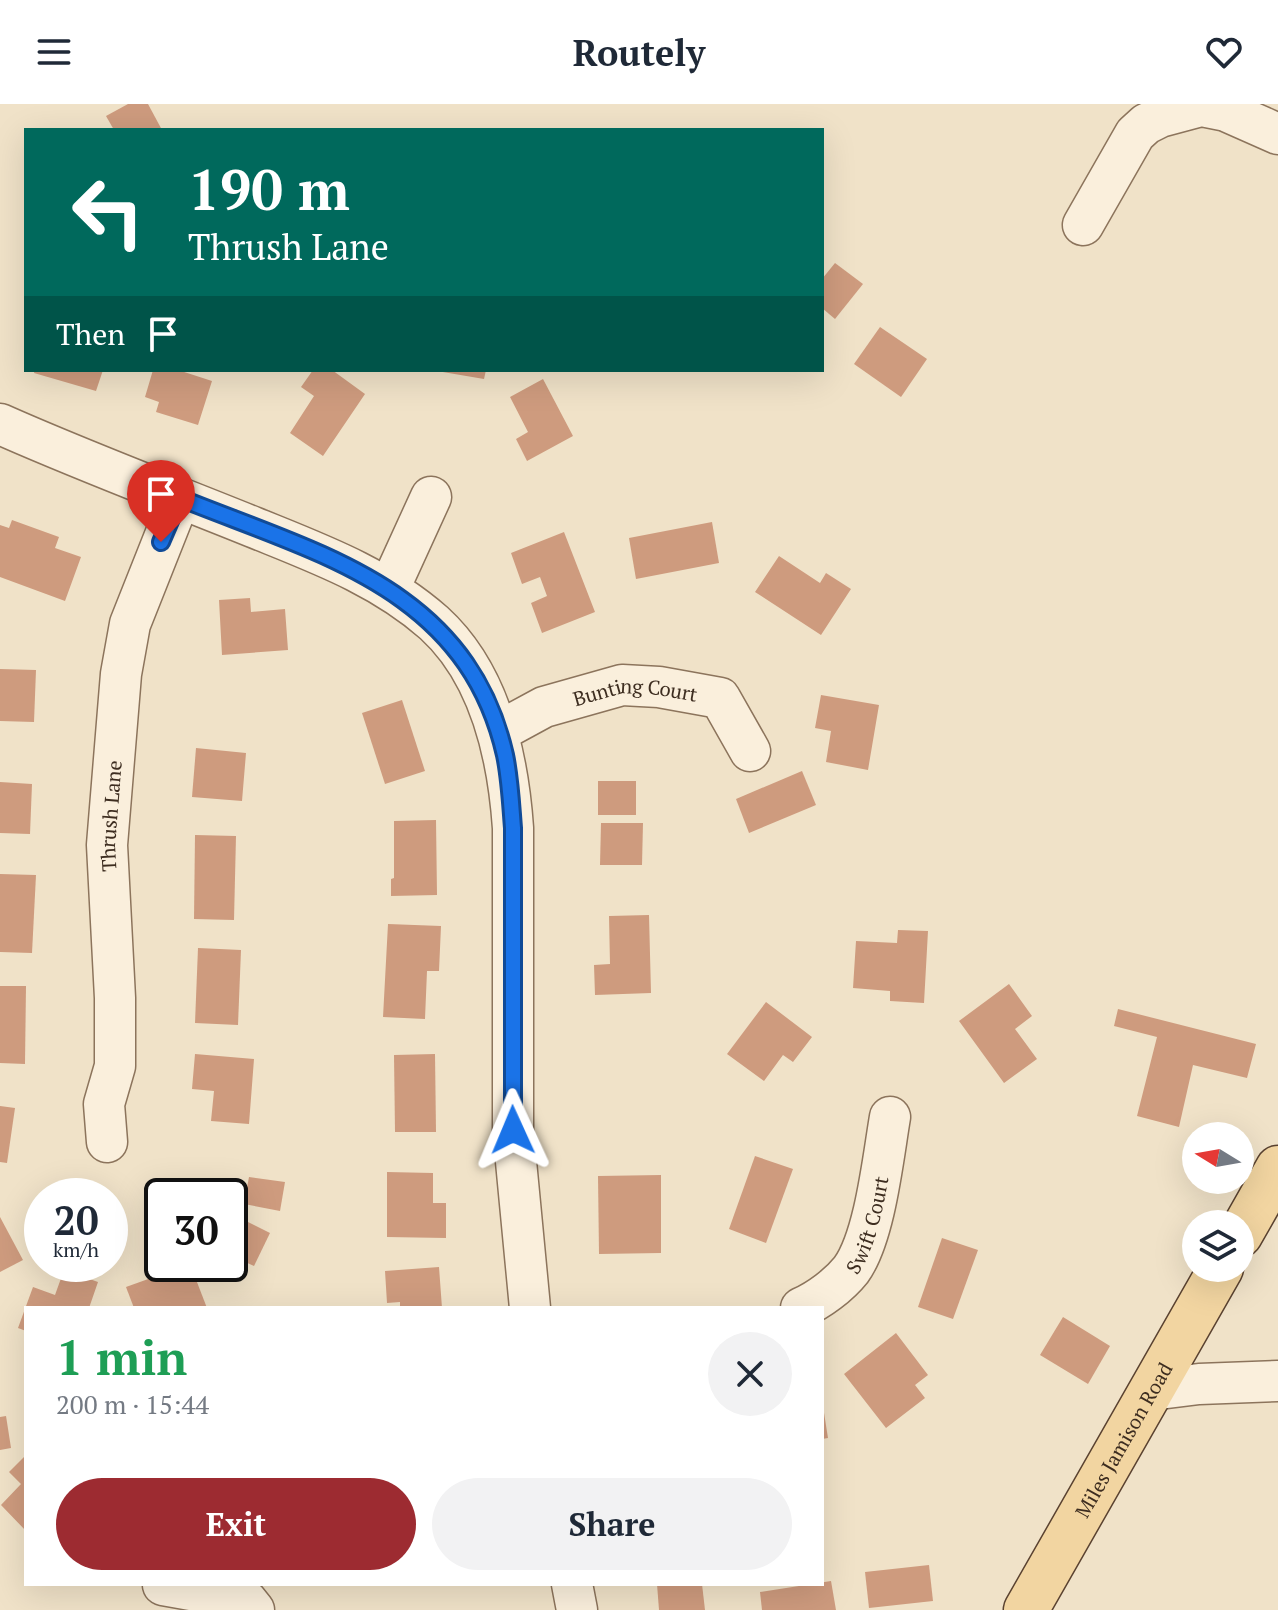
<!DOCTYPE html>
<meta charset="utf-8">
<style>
:root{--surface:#fff;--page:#f2f2f3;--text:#1f2937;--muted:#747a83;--accent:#9d2b31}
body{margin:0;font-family:"PT Serif",serif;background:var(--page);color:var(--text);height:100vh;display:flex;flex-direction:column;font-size:30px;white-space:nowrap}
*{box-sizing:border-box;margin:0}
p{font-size:26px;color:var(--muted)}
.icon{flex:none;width:44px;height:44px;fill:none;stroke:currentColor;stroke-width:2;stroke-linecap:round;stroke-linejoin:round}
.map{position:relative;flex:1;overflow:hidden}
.details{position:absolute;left:24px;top:1202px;width:800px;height:280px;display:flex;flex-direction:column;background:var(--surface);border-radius:0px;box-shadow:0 8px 32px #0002}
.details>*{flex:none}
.guide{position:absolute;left:24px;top:24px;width:800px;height:244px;border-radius:0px;box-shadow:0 8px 32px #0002;background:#00695c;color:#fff;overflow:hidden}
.needle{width:52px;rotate:281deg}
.buttons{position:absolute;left:1182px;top:1018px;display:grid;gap:16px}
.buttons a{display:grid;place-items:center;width:72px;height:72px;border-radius:50%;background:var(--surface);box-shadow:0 8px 32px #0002;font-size:40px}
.speed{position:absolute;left:24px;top:1074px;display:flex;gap:16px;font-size:40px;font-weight:700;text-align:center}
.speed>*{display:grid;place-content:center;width:104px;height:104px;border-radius:50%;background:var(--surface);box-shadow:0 8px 32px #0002;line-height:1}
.speed small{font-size:20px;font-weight:400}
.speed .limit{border:4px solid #111;border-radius:12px;background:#fff;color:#111}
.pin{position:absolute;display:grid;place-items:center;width:68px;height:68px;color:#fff;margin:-82px -34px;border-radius:50% 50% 50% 0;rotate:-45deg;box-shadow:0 0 8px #0007}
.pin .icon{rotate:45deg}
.me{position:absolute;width:88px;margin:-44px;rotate:359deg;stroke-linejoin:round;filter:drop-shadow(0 0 6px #0008)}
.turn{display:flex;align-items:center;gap:28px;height:168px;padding:0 32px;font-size:36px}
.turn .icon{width:104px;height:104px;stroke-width:2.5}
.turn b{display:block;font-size:56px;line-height:68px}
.then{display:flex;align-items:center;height:76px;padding:0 32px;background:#0003;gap:16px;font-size:30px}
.round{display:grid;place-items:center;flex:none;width:84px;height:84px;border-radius:42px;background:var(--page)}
.overview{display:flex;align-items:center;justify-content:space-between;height:136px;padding:0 32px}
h1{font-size:48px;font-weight:800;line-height:60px;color:#1e9e55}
.button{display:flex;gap:16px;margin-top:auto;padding:16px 32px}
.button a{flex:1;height:92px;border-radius:48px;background:var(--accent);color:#fff;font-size:32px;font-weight:800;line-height:92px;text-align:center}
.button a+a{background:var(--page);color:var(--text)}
header{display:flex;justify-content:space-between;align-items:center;height:104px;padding:0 32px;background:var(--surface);font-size:36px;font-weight:800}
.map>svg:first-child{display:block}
.building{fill:#ce9b7e}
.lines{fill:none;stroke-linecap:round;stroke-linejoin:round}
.minor-casing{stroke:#8c745c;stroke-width:43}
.major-casing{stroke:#5a4230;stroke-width:47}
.minor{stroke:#faefdc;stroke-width:40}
.major{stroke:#f2d5a1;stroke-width:44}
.route-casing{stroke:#114b97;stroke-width:20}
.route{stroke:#1a73e8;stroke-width:14}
.labels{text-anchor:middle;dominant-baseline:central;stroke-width:8;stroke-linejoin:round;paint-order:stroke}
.street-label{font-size:20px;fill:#3d2d20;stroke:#f7ecd8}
</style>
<header><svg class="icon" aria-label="menu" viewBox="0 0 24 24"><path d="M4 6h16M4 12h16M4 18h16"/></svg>Routely<svg class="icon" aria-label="heart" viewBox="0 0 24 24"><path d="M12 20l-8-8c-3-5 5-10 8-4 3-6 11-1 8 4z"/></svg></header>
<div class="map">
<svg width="1278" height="1506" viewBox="0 0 1278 1506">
<rect width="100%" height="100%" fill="#f0e2c8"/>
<g class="building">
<polygon points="128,0 148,0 162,26 114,26 106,12"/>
<polygon points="835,159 863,180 835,215 822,204 822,175"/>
<polygon points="880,223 927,255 901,293 854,260"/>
<polygon points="35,266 103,266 96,287 34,269"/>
<polygon points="153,266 178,266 212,277 198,321 156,308 159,298 145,293"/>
<polygon points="313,266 332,266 365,290 323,352 290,329 314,292 301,283"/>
<polygon points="431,266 486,266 484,275"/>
<polygon points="543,275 573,332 527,357 516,335 528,328 510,293"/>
<polygon points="12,416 59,433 55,444 81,453 65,497 0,473 0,421 9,424"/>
<polygon points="712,418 719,459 636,475 629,434"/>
<polygon points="564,428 595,508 542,529 531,499 547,492 540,473 522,480 511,449"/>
<polygon points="779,452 820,479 826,469 851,485 821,531 755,488"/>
<polygon points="250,494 251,508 285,505 288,546 222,551 219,496"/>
<polygon points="0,565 36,566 34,618 0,617"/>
<polygon points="821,591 879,601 868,666 826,658 831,627 815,624"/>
<polygon points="402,596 425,667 385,680 362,609"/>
<polygon points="196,644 246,649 242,697 192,693"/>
<polygon points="802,667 816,701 749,729 736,695"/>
<rect x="598" y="677" width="38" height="34"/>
<polygon points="0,678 32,680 30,730 0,729"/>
<polygon points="436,716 437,791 391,792 391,775 394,774 394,717"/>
<polygon points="601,719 643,719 642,761 600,761"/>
<polygon points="195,731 236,732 234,816 194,815"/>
<polygon points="0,770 36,771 32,849 0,848"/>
<polygon points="649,811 651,889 595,891 594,861 610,860 609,812"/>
<polygon points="388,820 441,822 439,867 427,867 425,915 383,913"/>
<polygon points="898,826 928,827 924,899 890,897 890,887 853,884 856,837 897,839"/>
<polygon points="198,844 241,846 238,921 195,919"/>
<polygon points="1009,880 1032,912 1015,925 1037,955 1004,979 959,917"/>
<polygon points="0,882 26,882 25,960 0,959"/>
<polygon points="766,898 812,933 793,958 783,951 764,977 727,950"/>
<polygon points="1118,905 1256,940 1247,974 1193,961 1179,1023 1137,1012 1157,933 1114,922"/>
<polygon points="195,950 254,955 249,1020 211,1017 214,987 192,985"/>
<polygon points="435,950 436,1028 395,1028 394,951"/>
<polygon points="0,1002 15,1004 7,1059 0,1058"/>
<polygon points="755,1052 793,1065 766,1139 729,1125"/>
<polygon points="387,1068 433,1069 433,1099 446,1099 446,1134 387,1133"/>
<polygon points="661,1071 661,1149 599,1150 598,1072"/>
<polygon points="249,1073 285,1078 280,1107 244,1100"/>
<polygon points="230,1109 270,1129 254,1162 230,1151"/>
<polygon points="0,1113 23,1156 0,1168"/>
<polygon points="942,1134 978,1146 953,1215 918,1203"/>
<polygon points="190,1160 207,1204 134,1204 126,1183"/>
<polygon points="439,1163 442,1204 400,1204 400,1198 387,1199 385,1167"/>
<polygon points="64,1166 98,1178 89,1204 26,1204 26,1227 18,1224 33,1183 55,1191"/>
<polygon points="1063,1213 1110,1242 1088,1280 1040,1251"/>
<polygon points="896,1229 928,1271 915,1281 925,1294 886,1324 844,1270"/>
<polygon points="822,1296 828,1334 822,1335"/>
<polygon points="6,1312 11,1344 0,1346 0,1313"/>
<polygon points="26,1351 26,1427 1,1401 21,1380 9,1368"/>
<polygon points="929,1461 933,1497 869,1504 865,1468"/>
<polygon points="831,1477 836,1506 762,1506 760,1488"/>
<polygon points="657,1480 702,1480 705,1506 659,1506"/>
</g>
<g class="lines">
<g class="minor-casing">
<g id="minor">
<polyline points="1083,121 1135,30 1146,20 1160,13 1201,2 1226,7 1278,30"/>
<path d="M0 320C83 357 169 389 253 423 317 449 381 472 434 519 490 570 508 652 513 724V1026L530 1204"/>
<polyline points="389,485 431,393"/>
<path id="s1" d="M498 628 544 603 622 581 659 583 720 594 750 647"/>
<path id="s2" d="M107 1038 104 1000 115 962V894L107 741 121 570 130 520 180 394"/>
<path id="s3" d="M801 1204C819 1196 839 1181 851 1166 875 1133 883 1054 890 1013"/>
<polyline points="1151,1286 1199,1280 1278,1277"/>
<polyline points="572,1480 577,1506"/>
<polyline points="163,1481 246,1496 254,1506"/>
</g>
</g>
<g class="major-casing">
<g id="major">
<polyline points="1240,1131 1278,1064"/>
<path id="s4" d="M1026 1506 1221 1164"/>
</g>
</g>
<use href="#minor" class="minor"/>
<use href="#major" class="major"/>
</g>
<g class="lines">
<g class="route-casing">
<path id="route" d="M161 438 180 394C318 450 467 484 505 651 510 675 511 699 513 724V1026"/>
</g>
<use href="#route" class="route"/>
</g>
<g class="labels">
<g class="street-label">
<text stroke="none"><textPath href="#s1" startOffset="146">Bunting Court</textPath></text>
<text stroke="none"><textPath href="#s2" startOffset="328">Thrush Lane</textPath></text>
<text stroke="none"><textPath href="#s3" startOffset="112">Swift Court</textPath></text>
<text stroke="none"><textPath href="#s4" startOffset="196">Miles Jamison Road</textPath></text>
</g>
</g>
</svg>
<div class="buttons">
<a><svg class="needle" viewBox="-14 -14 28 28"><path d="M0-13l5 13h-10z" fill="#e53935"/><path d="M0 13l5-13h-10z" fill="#747a83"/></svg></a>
<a><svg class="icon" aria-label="layers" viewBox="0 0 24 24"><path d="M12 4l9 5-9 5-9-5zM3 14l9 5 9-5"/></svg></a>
</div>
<div class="speed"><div>20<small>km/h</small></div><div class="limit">30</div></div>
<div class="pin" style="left:161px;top:438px;background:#d93025"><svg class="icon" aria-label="arrive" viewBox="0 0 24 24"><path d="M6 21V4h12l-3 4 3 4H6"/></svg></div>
<svg class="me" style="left:513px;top:1026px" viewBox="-20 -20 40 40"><path d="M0-17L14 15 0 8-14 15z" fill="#1a73e8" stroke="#fff" stroke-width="4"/></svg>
<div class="guide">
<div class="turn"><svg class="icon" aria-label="left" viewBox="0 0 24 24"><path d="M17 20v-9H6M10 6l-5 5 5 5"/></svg><div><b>190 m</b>Thrush Lane</div></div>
<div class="then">Then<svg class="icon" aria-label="arrive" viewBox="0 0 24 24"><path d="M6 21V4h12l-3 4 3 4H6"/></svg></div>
</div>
<section class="details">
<div class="overview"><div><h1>1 min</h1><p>200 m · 15:44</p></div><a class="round"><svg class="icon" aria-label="close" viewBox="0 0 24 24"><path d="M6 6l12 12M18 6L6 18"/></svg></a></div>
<div class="button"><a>Exit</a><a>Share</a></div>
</section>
</div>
